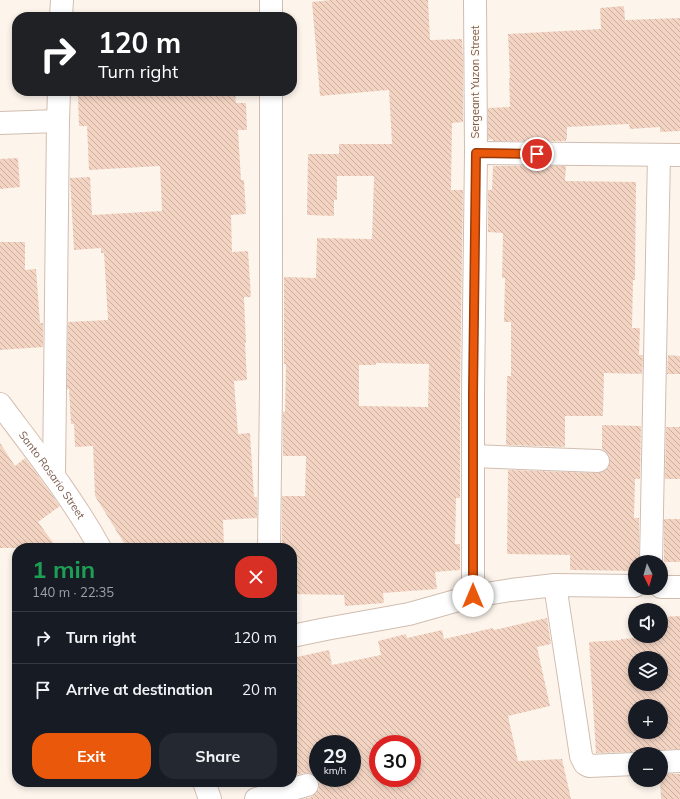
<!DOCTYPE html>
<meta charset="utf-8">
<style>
:root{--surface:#171b24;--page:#242831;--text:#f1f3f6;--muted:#9ea1a6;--line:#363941;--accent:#ea580c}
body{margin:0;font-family:Mulish,sans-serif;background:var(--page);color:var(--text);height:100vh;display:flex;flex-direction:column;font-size:15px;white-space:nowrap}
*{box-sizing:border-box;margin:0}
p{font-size:13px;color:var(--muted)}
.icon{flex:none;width:22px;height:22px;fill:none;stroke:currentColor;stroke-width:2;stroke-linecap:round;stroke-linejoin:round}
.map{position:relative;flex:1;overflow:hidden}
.side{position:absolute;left:12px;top:543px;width:285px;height:244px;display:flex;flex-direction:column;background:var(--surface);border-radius:16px;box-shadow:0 2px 6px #0003}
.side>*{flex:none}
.guide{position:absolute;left:12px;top:12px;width:285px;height:84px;border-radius:16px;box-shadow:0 2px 6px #0003;background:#202124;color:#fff;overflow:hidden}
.needle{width:26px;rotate:175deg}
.controls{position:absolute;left:628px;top:555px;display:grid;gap:8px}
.controls a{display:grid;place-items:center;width:40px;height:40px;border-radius:50%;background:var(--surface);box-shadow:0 2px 6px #0003;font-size:20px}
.speed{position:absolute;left:309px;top:735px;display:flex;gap:8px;font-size:20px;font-weight:700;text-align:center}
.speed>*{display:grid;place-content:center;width:52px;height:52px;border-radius:50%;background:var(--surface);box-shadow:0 2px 6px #0003;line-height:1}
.speed small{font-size:10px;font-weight:400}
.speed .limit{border:6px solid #d22;background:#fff;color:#111}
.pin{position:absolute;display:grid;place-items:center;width:34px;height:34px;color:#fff;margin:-17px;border:2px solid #fff;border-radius:50%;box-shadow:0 1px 4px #0007}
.me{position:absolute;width:44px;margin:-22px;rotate:0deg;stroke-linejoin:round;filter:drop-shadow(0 0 3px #0008)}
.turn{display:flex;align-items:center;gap:14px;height:84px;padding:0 20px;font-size:18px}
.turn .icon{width:52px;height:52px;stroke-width:2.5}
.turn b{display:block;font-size:28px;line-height:34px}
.round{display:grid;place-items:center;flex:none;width:42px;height:42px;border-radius:16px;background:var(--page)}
.headline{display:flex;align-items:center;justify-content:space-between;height:68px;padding:0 20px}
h1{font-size:24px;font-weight:700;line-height:30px;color:#1e9e55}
.button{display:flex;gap:8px;margin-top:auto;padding:8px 20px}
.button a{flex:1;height:46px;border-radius:16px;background:var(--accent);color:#fff;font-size:16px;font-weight:700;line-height:46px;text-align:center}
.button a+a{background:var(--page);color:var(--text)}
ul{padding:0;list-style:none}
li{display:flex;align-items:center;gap:12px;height:52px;padding:0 20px;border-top:1px solid var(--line)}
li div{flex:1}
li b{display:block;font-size:15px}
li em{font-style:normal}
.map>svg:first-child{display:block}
.building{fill:url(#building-back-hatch);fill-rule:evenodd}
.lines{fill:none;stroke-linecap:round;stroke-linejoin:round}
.street-casing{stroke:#d1bdb0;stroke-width:24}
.secondary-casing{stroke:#d6bfb0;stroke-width:24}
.street{stroke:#fff;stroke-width:22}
.secondary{stroke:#fff;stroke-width:22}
.route-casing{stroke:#983908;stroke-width:10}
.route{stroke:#ea580c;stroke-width:7}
.labels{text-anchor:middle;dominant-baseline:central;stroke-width:3;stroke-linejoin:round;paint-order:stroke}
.street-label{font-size:11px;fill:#7a5b4d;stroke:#fffaf3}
</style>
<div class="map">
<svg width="680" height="799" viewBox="0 0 680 799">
<defs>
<pattern id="building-back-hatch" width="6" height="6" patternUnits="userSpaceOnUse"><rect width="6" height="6" fill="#f3d4c3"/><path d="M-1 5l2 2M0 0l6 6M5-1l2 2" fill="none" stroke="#caafa1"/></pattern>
</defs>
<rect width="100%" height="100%" fill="#fdf5ec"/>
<g class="building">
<path d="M331 0H428L430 40 462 39 463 60V122L452 123 451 190H463L460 393V498H456L455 544H460V570L435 572 437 589 383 593 384 603 345 606 344 595 292 594V548H282V496H305L306 456H283V412H285L286 364H284V277L316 278 317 238 372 239 374 176H337V200H334V216L307 215 308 154H339V144H392L389 90 320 96 312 2ZM376 363 429 364 428 407 359 406V365H376Z"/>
<polygon points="624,6 625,20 680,18 680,131 660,132 660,127 630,129 629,124 567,127 567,139 566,139 566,141 493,141 493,139 488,140 488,108 510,107 509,78 510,78 508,34 601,29 600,8"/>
<polygon points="96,91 235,91 236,103 246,103 247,130 238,130 241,180 244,180 246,214 231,215 232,252 248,251 251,297 244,297 246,343 245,343 247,380 234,381 238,434 250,433 254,497 257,497 257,518 223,520 224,548 127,548 95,496 93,446 75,447 74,424 71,424 69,389 67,389 68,322 108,320 104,253 101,253 101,248 74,250 70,178 90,177 92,215 162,211 160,166 89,170 87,126 79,126 78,96 96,95"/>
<polygon points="18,158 20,187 0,189 0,159"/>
<polygon points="493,166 566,166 565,181 636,182 635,280 633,280 632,328 640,328 639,355 643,355 642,374 604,373 603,416 565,416 565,447 506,445 507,376 511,376 511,322 504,322 505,278 502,278 503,233 488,232 488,190 492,190"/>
<polygon points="0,242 25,242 25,270 36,269 40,323 43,323 43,347 0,350"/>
<polygon points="668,355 680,356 680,374 667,374"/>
<polygon points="602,425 641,426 640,479 635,479 634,518 639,518 639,562 635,562 635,571 570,570 570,555 507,554 508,470 598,473 603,472 608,468 610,461 609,455 605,451 602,449"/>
<polygon points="666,427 680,427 680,479 665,479"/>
<polygon points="0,443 15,466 25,458 60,506 38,522 57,548 0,548"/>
<rect x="664" y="519" width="16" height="43"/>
<path d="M680 616V749L660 750 655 751 652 754H642L634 752 596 753 589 642 621 640V639L661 636V617ZM635 658H661V684H635ZM635 706H661V732H635Z"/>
<path d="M547 618 551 644 537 647 550 706 508 716 518 761 562 759 571 799H303L311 797 316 793 319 789V782L315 776 310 773H304L292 776V658L329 650 332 665 381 655 378 641 406 634 407 638 442 630 444 639 493 628 494 630ZM318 744H352V778H318ZM378 744H412V778H378Z"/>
<polygon points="661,774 680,774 680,799 661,799 660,780 661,780"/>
</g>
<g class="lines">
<g class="street-casing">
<g id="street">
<polyline points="271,0 271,17"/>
<polyline points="61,17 62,0"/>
<polyline points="0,123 58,121"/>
<polyline points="476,153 680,155"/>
<polyline points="473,456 598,461"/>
<polyline points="54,476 58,121 59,91"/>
<polyline points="269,548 271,389 271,91"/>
<polyline points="651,562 659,155"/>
<polyline points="555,585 581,756 585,764 589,766 635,764"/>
<polyline points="661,587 680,587"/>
<polyline points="473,596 473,393 476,153 475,0"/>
<polyline points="292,636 326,629 409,614 473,596 511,590 555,585 635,586"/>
<polyline points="661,762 680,761"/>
<polyline points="256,799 307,785"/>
</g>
</g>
<g class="secondary-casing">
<g id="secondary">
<path id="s1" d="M0 404C35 451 72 497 100 548"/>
<polyline points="204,782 210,799"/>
</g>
</g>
<use href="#street" class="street"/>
<use href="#secondary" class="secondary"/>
</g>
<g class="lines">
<g class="route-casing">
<polyline id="route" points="473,596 473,393 476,153 537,154"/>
</g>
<use href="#route" class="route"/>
</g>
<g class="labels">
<g class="street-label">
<text transform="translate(475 82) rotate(-90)">Sergeant Yuzon Street</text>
<text stroke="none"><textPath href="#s1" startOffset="88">Santo Rosario Street</textPath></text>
</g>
</g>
</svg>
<div class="controls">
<a><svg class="needle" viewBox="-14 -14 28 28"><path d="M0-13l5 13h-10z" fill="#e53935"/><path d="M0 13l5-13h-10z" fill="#9ea1a6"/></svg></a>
<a><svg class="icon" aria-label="sound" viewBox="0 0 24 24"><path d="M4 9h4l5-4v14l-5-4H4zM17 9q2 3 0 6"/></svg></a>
<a><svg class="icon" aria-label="layers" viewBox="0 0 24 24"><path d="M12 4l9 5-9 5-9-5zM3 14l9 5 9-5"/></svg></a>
<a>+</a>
<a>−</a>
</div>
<div class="speed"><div>29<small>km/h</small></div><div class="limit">30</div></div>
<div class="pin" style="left:537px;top:154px;background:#d93025"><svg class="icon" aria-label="arrive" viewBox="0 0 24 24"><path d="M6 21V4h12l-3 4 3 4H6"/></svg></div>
<svg class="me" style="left:473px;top:596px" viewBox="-20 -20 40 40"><circle r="19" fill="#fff"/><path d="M0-13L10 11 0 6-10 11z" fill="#ea580c"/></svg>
<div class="guide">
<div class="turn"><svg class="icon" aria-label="right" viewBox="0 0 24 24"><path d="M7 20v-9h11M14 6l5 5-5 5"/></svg><div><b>120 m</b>Turn right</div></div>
</div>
<section class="side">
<div class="headline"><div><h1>1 min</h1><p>140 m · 22:35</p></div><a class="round" style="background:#d93025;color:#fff"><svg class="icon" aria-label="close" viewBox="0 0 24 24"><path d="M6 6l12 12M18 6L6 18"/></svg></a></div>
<ul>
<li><svg class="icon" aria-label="right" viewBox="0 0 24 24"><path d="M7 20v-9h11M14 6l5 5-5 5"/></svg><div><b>Turn right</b></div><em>120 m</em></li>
<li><svg class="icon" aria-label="arrive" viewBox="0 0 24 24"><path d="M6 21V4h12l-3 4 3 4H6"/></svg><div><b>Arrive at destination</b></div><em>20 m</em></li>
</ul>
<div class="button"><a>Exit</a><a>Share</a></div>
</section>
</div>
